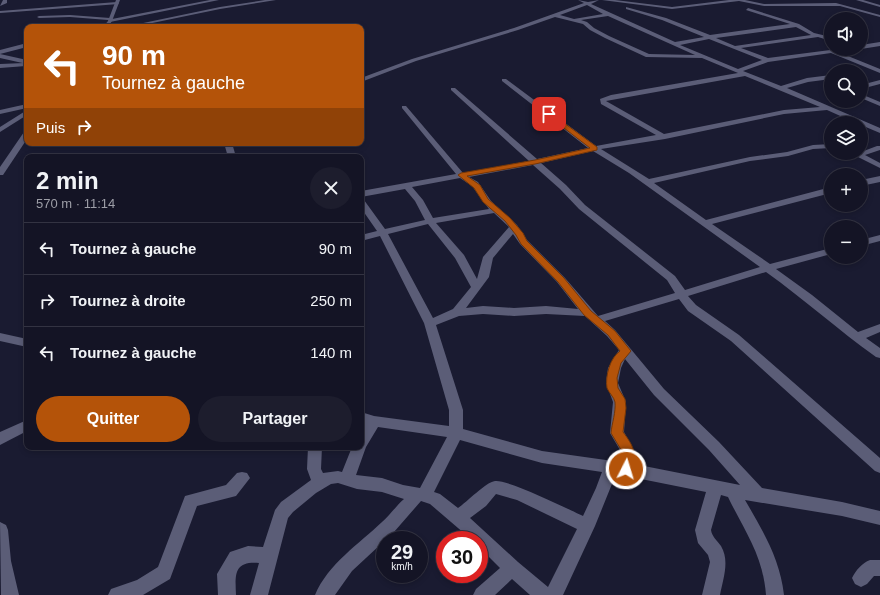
<!DOCTYPE html>
<html lang="fr">
<meta charset="utf-8">
<style>
:root{--surface:#141425;--page:#1d1d2d;--text:#f1f3f6;--muted:#9d9ea7;--line:#333342;--accent:#b45309}
body{margin:0;font-family:Helvetica,sans-serif;background:var(--page);color:var(--text);height:100vh;display:flex;flex-direction:column;font-size:15px;white-space:nowrap}
*{box-sizing:border-box;margin:0}
p{font-size:13px;color:var(--muted)}
.icon{flex:none;width:22px;height:22px;fill:none;stroke:currentColor;stroke-width:2;stroke-linecap:round;stroke-linejoin:round}
.map{position:relative;flex:1;overflow:hidden}
.drawer{position:absolute;left:24px;top:154px;width:340px;height:296px;display:flex;flex-direction:column;background:var(--surface);border-radius:8px;box-shadow:0 2px 6px #0003,0 0 0 1px var(--line)}
.drawer>*{flex:none}
.banner{position:absolute;left:24px;top:24px;width:340px;height:122px;border-radius:8px;box-shadow:0 2px 6px #0003,0 0 0 1px var(--line);background:#b45309;color:#fff;overflow:hidden}
.fabs{position:absolute;left:824px;top:12px;display:grid;gap:8px}
.fabs a{display:grid;place-items:center;width:44px;height:44px;border-radius:50%;background:var(--surface);box-shadow:0 2px 6px #0003,0 0 0 1px var(--line);font-size:20px}
.speed{position:absolute;left:376px;top:531px;display:flex;gap:8px;font-size:20px;font-weight:700;text-align:center}
.speed>*{display:grid;place-content:center;width:52px;height:52px;border-radius:50%;background:var(--surface);box-shadow:0 2px 6px #0003,0 0 0 1px var(--line);line-height:1}
.speed small{font-size:10px;font-weight:400}
.speed .limit{border:6px solid #d22;background:#fff;color:#111}
.pin{position:absolute;display:grid;place-items:center;width:34px;height:34px;color:#fff;margin:-17px;border-radius:8px;box-shadow:0 2px 6px #0006}
.me{position:absolute;width:44px;margin:-22px;rotate:5deg;stroke-linejoin:round;filter:drop-shadow(0 0 3px #0008)}
.turn{display:flex;align-items:center;gap:14px;height:84px;padding:0 12px;font-size:18px}
.turn .icon{width:52px;height:52px;stroke-width:2.5}
.turn b{display:block;font-size:28px;line-height:34px}
.then{display:flex;align-items:center;height:38px;padding:0 12px;background:#0003;gap:8px;font-size:15px}
.round{display:grid;place-items:center;flex:none;width:42px;height:42px;border-radius:21px;background:var(--page)}
.headline{display:flex;align-items:center;justify-content:space-between;height:68px;padding:0 12px}
h1{font-size:24px;font-weight:700;line-height:30px}
.action{display:flex;gap:8px;margin-top:auto;padding:8px 12px}
.action a{flex:1;height:46px;border-radius:24px;background:var(--accent);color:#fff;font-size:16px;font-weight:700;line-height:46px;text-align:center}
.action a+a{background:var(--page);color:var(--text)}
ul{padding:0;list-style:none}
li{display:flex;align-items:center;gap:12px;height:52px;padding:0 12px;border-top:1px solid var(--line)}
li div{flex:1}
li b{display:block;font-size:15px}
li em{font-style:normal}
.map>svg:first-child{display:block}
.lines{fill:none;stroke-linecap:round;stroke-linejoin:round}
.minor{fill:#5b5d77;fill-rule:evenodd}
.tertiary{fill:#5b5d77;fill-rule:evenodd}
.route{fill:#b45309;stroke:#753606}
</style>
<div class="map">
<svg width="880" height="595" viewBox="0 0 880 595">
<rect width="100%" height="100%" fill="#1a1b31"/>
<g class="lines">
<g class="minor">
<polygon points="3,0 7,0 7,3 0,6"/>
<polygon points="210,0 219,0 110,22 108,20 70,17 39,18 37,17 39,16 70,15 110,18 112,19"/>
<polygon points="265,0 276,0 220,9 133,27 124,27 220,7"/>
<path d="M578 0 588 2 599 0 591 4 675 42 704 37 662 20 626 9V7L666 18 710 35 790 24 746 10 748 8 799 24 814 33 831 37V41L818 37 741 48 768 58 838 49H853L838 52 880 69V73L831 53 768 62 743 71 781 86 807 78 831 75V79L808 82 787 88 880 128V133L861 125V123H856L827 110 784 114 665 139 601 149 649 179 750 157 787 152 813 145 831 144V148L813 149 788 156 750 161 654 183 706 220 831 187V193L712 224 770 264 831 248V254L776 269 812 295 858 332 880 324V332L866 338 880 348V358L876 357C838 330 804 299 766 272L688 296 696 305 739 335 880 458V473L875 471 731 341 688 311 679 299 605 321 615 330 664 389 719 442 762 488 842 502 880 511V525L842 516 745 500C763 531 780 559 784 595H766C763 555 745 532 728 497L721 495 711 530C712 537 717 540 721 546 730 561 723 579 720 595H702L710 562 708 555 698 543 695 530 706 492 616 474 595 526 563 595H530L512 579 495 595H473L476 589 500 568 479 547V540H472L430 504 421 501 394 532 352 571 335 595H315C328 564 359 544 382 522 390 515 396 506 404 499L382 492 357 489 338 483 331 484 316 493 293 512 288 518 268 595H250L259 563C234 561 235 574 236 595H218L217 574 230 552 248 546 263 547 275 510 281 502 311 480 307 469 308 447H322L321 469 323 473 338 471 342 472 352 447H361V431L365 424 361 422V412L374 416 449 426V410L424 323 380 236 361 241V235L377 231 361 208V199L364 200 385 229 425 220 415 201 405 189 361 197V191L456 174 402 108V106H406L463 173 529 161 451 90V88H455L537 159 588 148 502 81V79H506L596 146 656 135 601 104 600 99 611 95 738 73 702 58 646 57 605 38 590 30 583 24 555 17 518 30 416 61 361 82V78L412 59 514 28 584 3ZM587 5 603 14 574 19 560 15ZM608 16 695 55 649 54 609 36 594 28 587 22 581 20ZM796 27 811 35 735 46 716 38ZM709 39 762 60 738 69 680 45ZM745 76 820 107 784 110 664 134 606 101ZM593 151 629 173 760 267 685 290 675 276 585 205 566 185 541 163ZM533 165 560 189 579 209 667 280 675 293 598 316 565 278 527 240 517 225 491 201 478 182 469 177ZM460 178 472 186 489 209 433 218 423 200 412 187ZM494 213 509 227 483 257 477 279 464 255 436 223ZM428 224 455 258 471 287 453 309 433 318 388 234ZM513 234 520 244 557 282 578 309 546 306 514 308 483 306 466 308 489 277 493 258ZM483 314 514 316 546 314 585 316 607 336 619 350 608 368 606 383 613 402 610 433 620 450V462L542 451 463 429V410L436 325 459 316ZM625 359 654 395 709 450 740 485 634 464V450L624 432 626 402 618 383 621 368ZM378 427 447 437 420 488 403 485 382 478 356 475 366 447ZM460 440 542 463 602 472 596 488 583 516C568 509 507 479 495 481 486 482 467 502 458 508L440 494 434 492ZM496 494 517 500 577 529 548 587 518 562 470 518 486 506Z"/>
<polygon points="602,0 615,0 672,7 729,0 745,0 764,4 836,3 880,15 880,17 840,6 764,6 739,1 672,9"/>
<polygon points="856,0 863,0 880,5 880,7"/>
<polygon points="117,2 119,4 0,13 0,11"/>
<polygon points="880,42 880,46 861,49 861,45"/>
<polygon points="27,43 27,47 0,54 0,50"/>
<polygon points="0,54 27,60 27,64 0,58"/>
<polygon points="24,63 26,64 26,66 0,68 0,64"/>
<polygon points="880,80 880,84 861,89 861,85"/>
<polygon points="861,94 880,102 880,106 861,98"/>
<polygon points="27,104 27,108 0,114 0,110"/>
<polygon points="27,110 27,115 0,132 0,127"/>
<polygon points="224,143 232,143 236,157 228,157"/>
<polygon points="877,146 880,146 880,150 865,155 880,163 880,168 850,153 861,153 861,152"/>
<polygon points="880,176 880,182 861,186 861,180"/>
<polygon points="880,235 880,241 861,246 861,240"/>
<polygon points="0,333 27,339 27,347 0,341"/>
<polygon points="27,420 27,431 0,445 0,432"/>
<polygon points="242,472 247,473 250,478 236,496 197,506 170,579 143,595 108,595 111,589 137,580 158,567 185,496 226,485 237,473"/>
<path d="M870 560H880V576H874L867 584 861 587 855 584 852 578C856 570 862 563 870 560Z"/>
</g>
<g class="tertiary">
<polygon points="116,0 120,0 112,21 108,27 103,27 108,21"/>
<polygon points="24,132 27,132 27,139 3,175 0,175 0,167"/>
<polygon points="0,522 6,525 8,530 11,561 19,595 1,595"/>
</g>
</g>
<path class="route" d="M549 112 597 147V150L535 164 467 176 480 185 488 199 510 218 523 233 527 241 564 278 591 311 615 331 631 351 621 363 617 378 618 388 625 399 626 408 623 432C633 445 639 456 631 472L626 474 622 472 620 469 623 453 611 433C612 423 616 412 615 402 614 397 609 393 607 388 605 376 610 358 620 351L608 335 584 315 558 282 521 244 516 235 505 221 483 202 474 188 458 175 461 173 535 160 590 148 547 115V113Z"/>
</svg>
<div class="fabs">
<a><svg class="icon" aria-label="sound" viewBox="0 0 24 24"><path d="M4 9h4l5-4v14l-5-4H4zM17 9q2 3 0 6"/></svg></a>
<a><svg class="icon" aria-label="search" viewBox="0 0 24 24"><circle cx="10" cy="10" r="6"/><path d="M15 15l6 6"/></svg></a>
<a><svg class="icon" aria-label="layers" viewBox="0 0 24 24"><path d="M12 4l9 5-9 5-9-5zM3 14l9 5 9-5"/></svg></a>
<a>+</a>
<a>−</a>
</div>
<div class="speed"><div>29<small>km/h</small></div><div class="limit">30</div></div>
<div class="pin" style="left:549px;top:114px;background:#d93025"><svg class="icon" aria-label="arrive" viewBox="0 0 24 24"><path d="M6 21V4h12l-3 4 3 4H6"/></svg></div>
<svg class="me" style="left:626px;top:469px" viewBox="-20 -20 40 40"><circle r="17" fill="#b45309" stroke="#fff" stroke-width="3"/><path d="M0-11L8 9 0 5-8 9z" fill="#fff"/></svg>
<div class="banner">
<div class="turn"><svg class="icon" aria-label="left" viewBox="0 0 24 24"><path d="M17 20v-9H6M10 6l-5 5 5 5"/></svg><div><b>90 m</b>Tournez à gauche</div></div>
<div class="then">Puis<svg class="icon" aria-label="right" viewBox="0 0 24 24"><path d="M7 20v-9h11M14 6l5 5-5 5"/></svg></div>
</div>
<section class="drawer">
<div class="headline"><div><h1>2 min</h1><p>570 m · 11:14</p></div><a class="round"><svg class="icon" aria-label="close" viewBox="0 0 24 24"><path d="M6 6l12 12M18 6L6 18"/></svg></a></div>
<ul>
<li><svg class="icon" aria-label="left" viewBox="0 0 24 24"><path d="M17 20v-9H6M10 6l-5 5 5 5"/></svg><div><b>Tournez à gauche</b></div><em>90 m</em></li>
<li><svg class="icon" aria-label="right" viewBox="0 0 24 24"><path d="M7 20v-9h11M14 6l5 5-5 5"/></svg><div><b>Tournez à droite</b></div><em>250 m</em></li>
<li><svg class="icon" aria-label="left" viewBox="0 0 24 24"><path d="M17 20v-9H6M10 6l-5 5 5 5"/></svg><div><b>Tournez à gauche</b></div><em>140 m</em></li>
</ul>
<div class="action"><a>Quitter</a><a>Partager</a></div>
</section>
</div>
